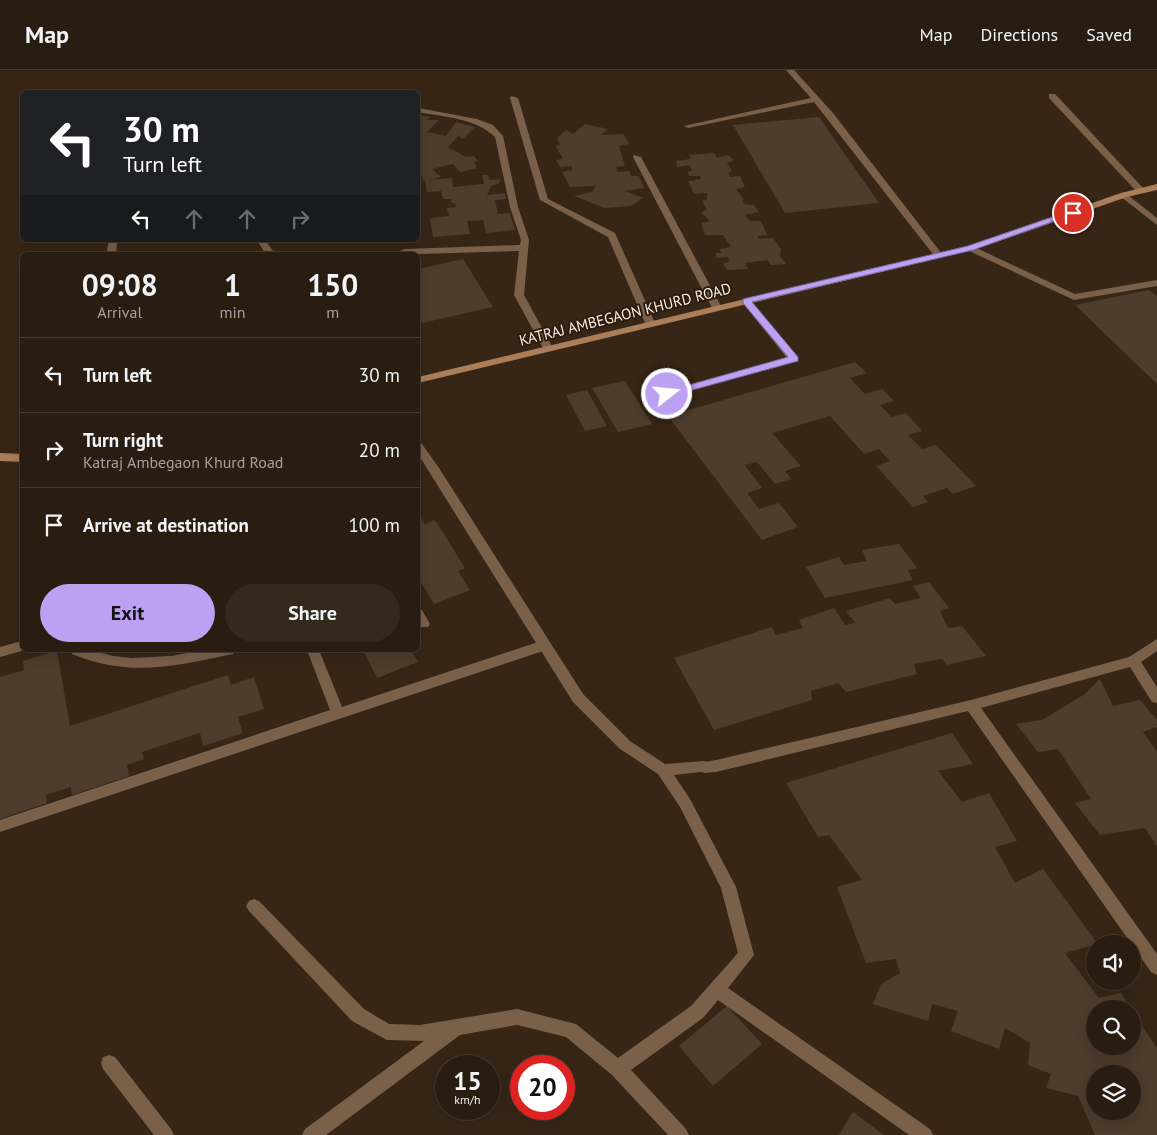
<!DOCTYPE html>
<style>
:root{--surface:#291c10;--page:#35291e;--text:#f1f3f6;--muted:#a5a19f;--line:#453a30;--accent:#bca0f2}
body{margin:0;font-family:"PT Sans",sans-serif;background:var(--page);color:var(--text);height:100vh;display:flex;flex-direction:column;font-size:19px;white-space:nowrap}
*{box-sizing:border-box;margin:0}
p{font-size:16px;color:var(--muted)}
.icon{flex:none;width:28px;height:28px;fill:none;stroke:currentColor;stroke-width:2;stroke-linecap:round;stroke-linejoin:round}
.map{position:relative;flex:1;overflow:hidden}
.panel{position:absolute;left:20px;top:182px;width:400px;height:400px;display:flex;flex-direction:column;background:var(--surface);border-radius:8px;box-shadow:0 5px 20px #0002,0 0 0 1px var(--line)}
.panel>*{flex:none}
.guide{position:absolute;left:20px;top:20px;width:400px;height:152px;border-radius:8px;box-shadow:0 5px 20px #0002,0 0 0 1px var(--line);background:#202124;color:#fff;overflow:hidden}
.fabs{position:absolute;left:1086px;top:865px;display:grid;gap:10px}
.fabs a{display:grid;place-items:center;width:55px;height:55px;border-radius:50%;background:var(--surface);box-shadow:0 5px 20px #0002,0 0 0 1px var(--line);font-size:25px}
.speed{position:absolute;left:435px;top:985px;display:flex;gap:10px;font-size:25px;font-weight:700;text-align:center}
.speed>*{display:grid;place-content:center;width:65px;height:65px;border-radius:50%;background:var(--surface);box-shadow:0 5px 20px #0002,0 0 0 1px var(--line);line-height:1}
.speed small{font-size:12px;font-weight:400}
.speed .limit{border:8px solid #d22;background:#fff;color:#111}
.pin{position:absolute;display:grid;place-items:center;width:42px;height:42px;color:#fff;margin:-21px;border:2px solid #fff;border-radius:50%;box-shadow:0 1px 5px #0007}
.me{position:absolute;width:55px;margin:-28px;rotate:74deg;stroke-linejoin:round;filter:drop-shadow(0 0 4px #0008)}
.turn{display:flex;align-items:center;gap:18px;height:105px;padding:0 20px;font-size:22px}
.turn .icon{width:65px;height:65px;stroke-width:2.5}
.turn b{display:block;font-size:35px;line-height:42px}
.lanes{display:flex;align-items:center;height:48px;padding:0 20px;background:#0003;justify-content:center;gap:25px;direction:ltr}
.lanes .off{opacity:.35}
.eta{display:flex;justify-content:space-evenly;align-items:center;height:85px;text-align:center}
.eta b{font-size:30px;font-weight:600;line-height:35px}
.action{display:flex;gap:10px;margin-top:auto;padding:10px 20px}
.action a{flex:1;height:58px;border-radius:30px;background:var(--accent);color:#111;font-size:20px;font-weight:600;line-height:58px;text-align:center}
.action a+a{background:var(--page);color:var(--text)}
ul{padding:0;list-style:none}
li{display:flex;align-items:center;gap:15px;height:75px;padding:0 20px;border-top:1px solid var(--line)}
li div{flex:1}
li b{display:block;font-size:19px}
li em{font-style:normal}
header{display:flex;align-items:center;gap:30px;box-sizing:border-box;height:70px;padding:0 25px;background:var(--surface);border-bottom:1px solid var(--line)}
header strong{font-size:24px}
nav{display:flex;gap:28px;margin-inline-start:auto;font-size:18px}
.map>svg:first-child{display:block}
.building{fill:#4e3c2c;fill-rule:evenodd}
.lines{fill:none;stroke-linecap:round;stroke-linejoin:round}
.lane{fill:#7b6049;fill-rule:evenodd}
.street{fill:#7b6049;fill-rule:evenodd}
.secondary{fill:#a97e59;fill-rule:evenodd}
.route{fill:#bca0f2;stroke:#7a689d}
.labels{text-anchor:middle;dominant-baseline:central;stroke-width:4;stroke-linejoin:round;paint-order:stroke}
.far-street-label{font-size:15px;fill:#faeee4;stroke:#2d1c0d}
</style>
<header>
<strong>Map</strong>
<nav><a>Map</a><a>Directions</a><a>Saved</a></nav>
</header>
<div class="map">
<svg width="1157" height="1065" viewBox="0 0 1157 1065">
<rect width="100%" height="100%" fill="#372616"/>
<g class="building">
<polygon points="418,45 431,47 427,50 439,50 427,62 446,66 456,52 475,57 463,69 458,66 448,77 466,87 474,86 478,91 474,92 477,98 460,102 453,94 432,99 441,107 423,111 422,106 418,107 418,99 422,98 418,93"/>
<polygon points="819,47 879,133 785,143 733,55"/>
<polygon points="585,54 608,59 601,65 623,64 629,74 619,76 625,96 616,97 617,102 629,101 631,106 639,106 644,118 625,121 643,128 631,136 605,138 574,126 592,122 596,116 570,117 562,102 572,100 572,96 560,97 556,90 563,89 556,76 560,75 557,68 566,60 573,64"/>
<polygon points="714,83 717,88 728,85 734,90 727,93 732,101 728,103 730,107 740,106 745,117 736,119 742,127 744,134 754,135 759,142 745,145 750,151 761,151 767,165 757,166 760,169 773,168 781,179 780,186 786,194 771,195 767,190 745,193 748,199 727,200 723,193 729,192 728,187 717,188 715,183 721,183 720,179 731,177 723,165 705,165 701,153 710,151 701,142 707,140 702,131 707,129 707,123 694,124 688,111 701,109 700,106 689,106 688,102 692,100 689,95 677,97 676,91 691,89 689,85"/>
<polygon points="482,105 488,105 489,110 499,109 500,113 491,116 487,125 505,123 506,129 495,130 498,144 510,143 515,160 486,163 483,150 467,151 470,164 433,167 430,148 449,146 447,138 456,137 455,133 452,133 451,129 443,129 441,121 427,122 425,110 452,108 453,117 484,114"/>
<polygon points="463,189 493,237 418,254 418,199"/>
<polygon points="1149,220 1157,226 1157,314 1075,235"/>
<polygon points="855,292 867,303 850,308 865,324 882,319 894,331 880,335 892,347 906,343 922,361 908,365 922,379 936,375 976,416 953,424 947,418 923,426 928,432 913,437 876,396 890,391 879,379 864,384 830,346 772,363 801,396 785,401 791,409 775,414 757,392 745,395 762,418 747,423 759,439 779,433 798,457 762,470 668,346"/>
<polygon points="625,311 652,354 618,362 592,318"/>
<polygon points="587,320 607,356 585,361 566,325"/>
<polygon points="418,442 425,454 435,450 465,498 458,501 470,520 434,534 418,507"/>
<polygon points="899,474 917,498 908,500 913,510 825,528 806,497 839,487 844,495 867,491 862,480"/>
<polygon points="929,512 949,538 940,541 948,558 962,556 986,586 947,595 942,589 914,594 917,604 846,622 838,613 811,621 812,630 714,660 674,588 772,557 776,565 803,558 799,550 834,538 845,555 855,553 846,541 890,528 895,534 921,528 913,516"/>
<polygon points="363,580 411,580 418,592 377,608"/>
<polygon points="57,581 70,656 228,605 231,615 254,607 264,639 238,647 243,663 203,676 200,663 142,682 144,689 127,695 129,706 72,725 71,717 46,725 47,733 0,749 0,607 24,600 23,591"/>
<polygon points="1100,609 1113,636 1140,630 1157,650 1157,657 1143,662 1157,682 1157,776 1145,758 1100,765 1075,733 1091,729 1058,679 1038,682 1016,654 1042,650 1085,624"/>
<path d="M952 663 973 694 938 701 962 732 989 723 1017 771 995 777 1015 813 1043 799 1098 874 1065 883 1099 928 1121 923 1131 939H1095V976H1132V941L1157 978V1065H1095L1078 1026 1046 1018 1051 1004 1028 995 1030 973 1005 958 999 979 951 961 958 941 932 934 928 951 873 934 881 914 900 903 896 889 866 893 837 817 862 810 829 765 818 767 786 713ZM1095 1004H1132V1041H1095Z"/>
<polygon points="727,936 762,974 713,1016 679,976"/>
<polygon points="853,1042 884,1065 839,1065"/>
</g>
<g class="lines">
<g class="lane">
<polygon points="786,0 794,0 833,43 942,184 942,188 936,188 814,32 688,58 684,56 811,28"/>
<polygon points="1049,24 1055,24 1144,119 1144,123 1138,123 1049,28"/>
<polygon points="511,26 518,28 548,129 615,163 655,253 653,255 647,255 645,253 608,167 540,130 510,28"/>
<path d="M418 38 477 49 493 55 503 66 518 137 529 170 524 225 553 278 552 280 548 281 543 278 514 225 519 181 388 185 405 179 520 175 521 170 510 137 495 67C476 48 443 47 418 42Z"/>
<polygon points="634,85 641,87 722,238 720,240 717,241 712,238 633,87"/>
<polygon points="109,170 117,170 116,185 106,185"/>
<polygon points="257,170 265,170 276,185 266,185"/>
<polygon points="970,175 1075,224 1157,210 1157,216 1074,230 967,180 965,178"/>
<polygon points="746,228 749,229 798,287 798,291 667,327 663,326 662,324 663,322 787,288 741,231"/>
<polygon points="418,538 422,540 430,554 428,557 420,557 418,554"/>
<polygon points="1157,569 1157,581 1141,592 1157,617 1157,633 1152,632 1130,597 981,638 1157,884 1157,905 1151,902 968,641 716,702 704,703 699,701 697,697 699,693 716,690 971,630 1129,587"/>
<polygon points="544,570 549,571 550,575 549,579 0,762 0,750 330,640 307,580 319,580 342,637"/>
<polygon points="22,571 22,580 25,580 0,587 0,577"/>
<path d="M71 580H90L113 586 132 588 171 586 203 580H234L233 584 228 585C171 597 128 607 72 584Z"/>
</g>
<g class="street">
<polygon points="1124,122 1157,148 1157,155 1121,127 1121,123"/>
<polygon points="418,373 422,374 439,398 583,624 630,671 665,694 704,691 709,693 711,697 709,701 674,705 690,729 736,817 754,885 728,918 930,1059 933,1065 909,1065 718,930 703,948 631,1000 686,1059 689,1065 668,1065 612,1005 566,967 517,955 460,965 326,1065 302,1065 305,1059 424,971 387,970 352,951 249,841 246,836 249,831 254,829 259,831 364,939 389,954 420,955 517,939 576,954 618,988 691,936 738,883 721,818 680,737 658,704 620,679 573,632 418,384"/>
<polygon points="109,985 115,987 171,1059 174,1065 154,1065 103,999 101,993 103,987"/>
</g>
<g class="secondary">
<polygon points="1157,114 1157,120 1127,127 973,180 418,313 418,307 967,176 1121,123"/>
<polygon points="0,383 22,384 22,392 0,391"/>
</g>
</g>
<polygon class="route" points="1070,141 1077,143 973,180 752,232 798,287 798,291 667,327 662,324 664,322 788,287 743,233 743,229 968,176"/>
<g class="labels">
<g class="far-street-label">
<text transform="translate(625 244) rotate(-14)">KATRAJ AMBEGAON KHURD ROAD</text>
</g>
</g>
</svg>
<div class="fabs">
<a><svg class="icon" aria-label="sound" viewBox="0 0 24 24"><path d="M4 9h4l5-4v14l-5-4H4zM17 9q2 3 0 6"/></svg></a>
<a><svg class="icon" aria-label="search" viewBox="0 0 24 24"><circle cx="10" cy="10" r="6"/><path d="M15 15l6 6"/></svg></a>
<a><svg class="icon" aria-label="layers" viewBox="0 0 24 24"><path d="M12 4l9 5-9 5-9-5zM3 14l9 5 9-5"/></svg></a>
</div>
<div class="speed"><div>15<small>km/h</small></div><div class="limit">20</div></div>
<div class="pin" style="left:1073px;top:143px;background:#d93025"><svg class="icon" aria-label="arrive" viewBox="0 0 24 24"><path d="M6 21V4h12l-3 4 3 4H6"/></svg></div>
<svg class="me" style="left:667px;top:324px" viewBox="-20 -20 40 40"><circle r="17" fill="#bca0f2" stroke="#fff" stroke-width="3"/><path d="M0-11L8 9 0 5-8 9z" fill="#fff"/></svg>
<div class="guide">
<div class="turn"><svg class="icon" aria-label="left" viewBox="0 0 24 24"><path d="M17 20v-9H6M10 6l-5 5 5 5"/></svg><div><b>30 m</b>Turn left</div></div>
<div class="lanes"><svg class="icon" aria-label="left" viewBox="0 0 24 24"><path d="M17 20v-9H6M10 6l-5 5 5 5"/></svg><svg class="icon off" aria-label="ahead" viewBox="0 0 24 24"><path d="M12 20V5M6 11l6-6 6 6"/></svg><svg class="icon off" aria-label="ahead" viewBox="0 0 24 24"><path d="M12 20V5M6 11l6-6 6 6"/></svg><svg class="icon off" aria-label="right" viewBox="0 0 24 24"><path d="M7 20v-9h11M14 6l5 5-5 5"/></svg></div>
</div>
<section class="panel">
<div class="eta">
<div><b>09:08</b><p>Arrival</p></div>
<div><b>1</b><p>min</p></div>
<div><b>150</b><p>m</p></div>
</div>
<ul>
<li><svg class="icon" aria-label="left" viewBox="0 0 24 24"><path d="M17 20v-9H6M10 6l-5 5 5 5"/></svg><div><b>Turn left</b></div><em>30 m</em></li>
<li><svg class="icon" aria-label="right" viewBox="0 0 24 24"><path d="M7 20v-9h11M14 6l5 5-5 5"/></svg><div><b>Turn right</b><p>Katraj Ambegaon Khurd Road</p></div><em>20 m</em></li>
<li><svg class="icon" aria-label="arrive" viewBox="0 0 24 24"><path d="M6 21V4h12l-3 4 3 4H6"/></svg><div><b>Arrive at destination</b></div><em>100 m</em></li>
</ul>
<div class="action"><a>Exit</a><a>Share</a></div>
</section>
</div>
